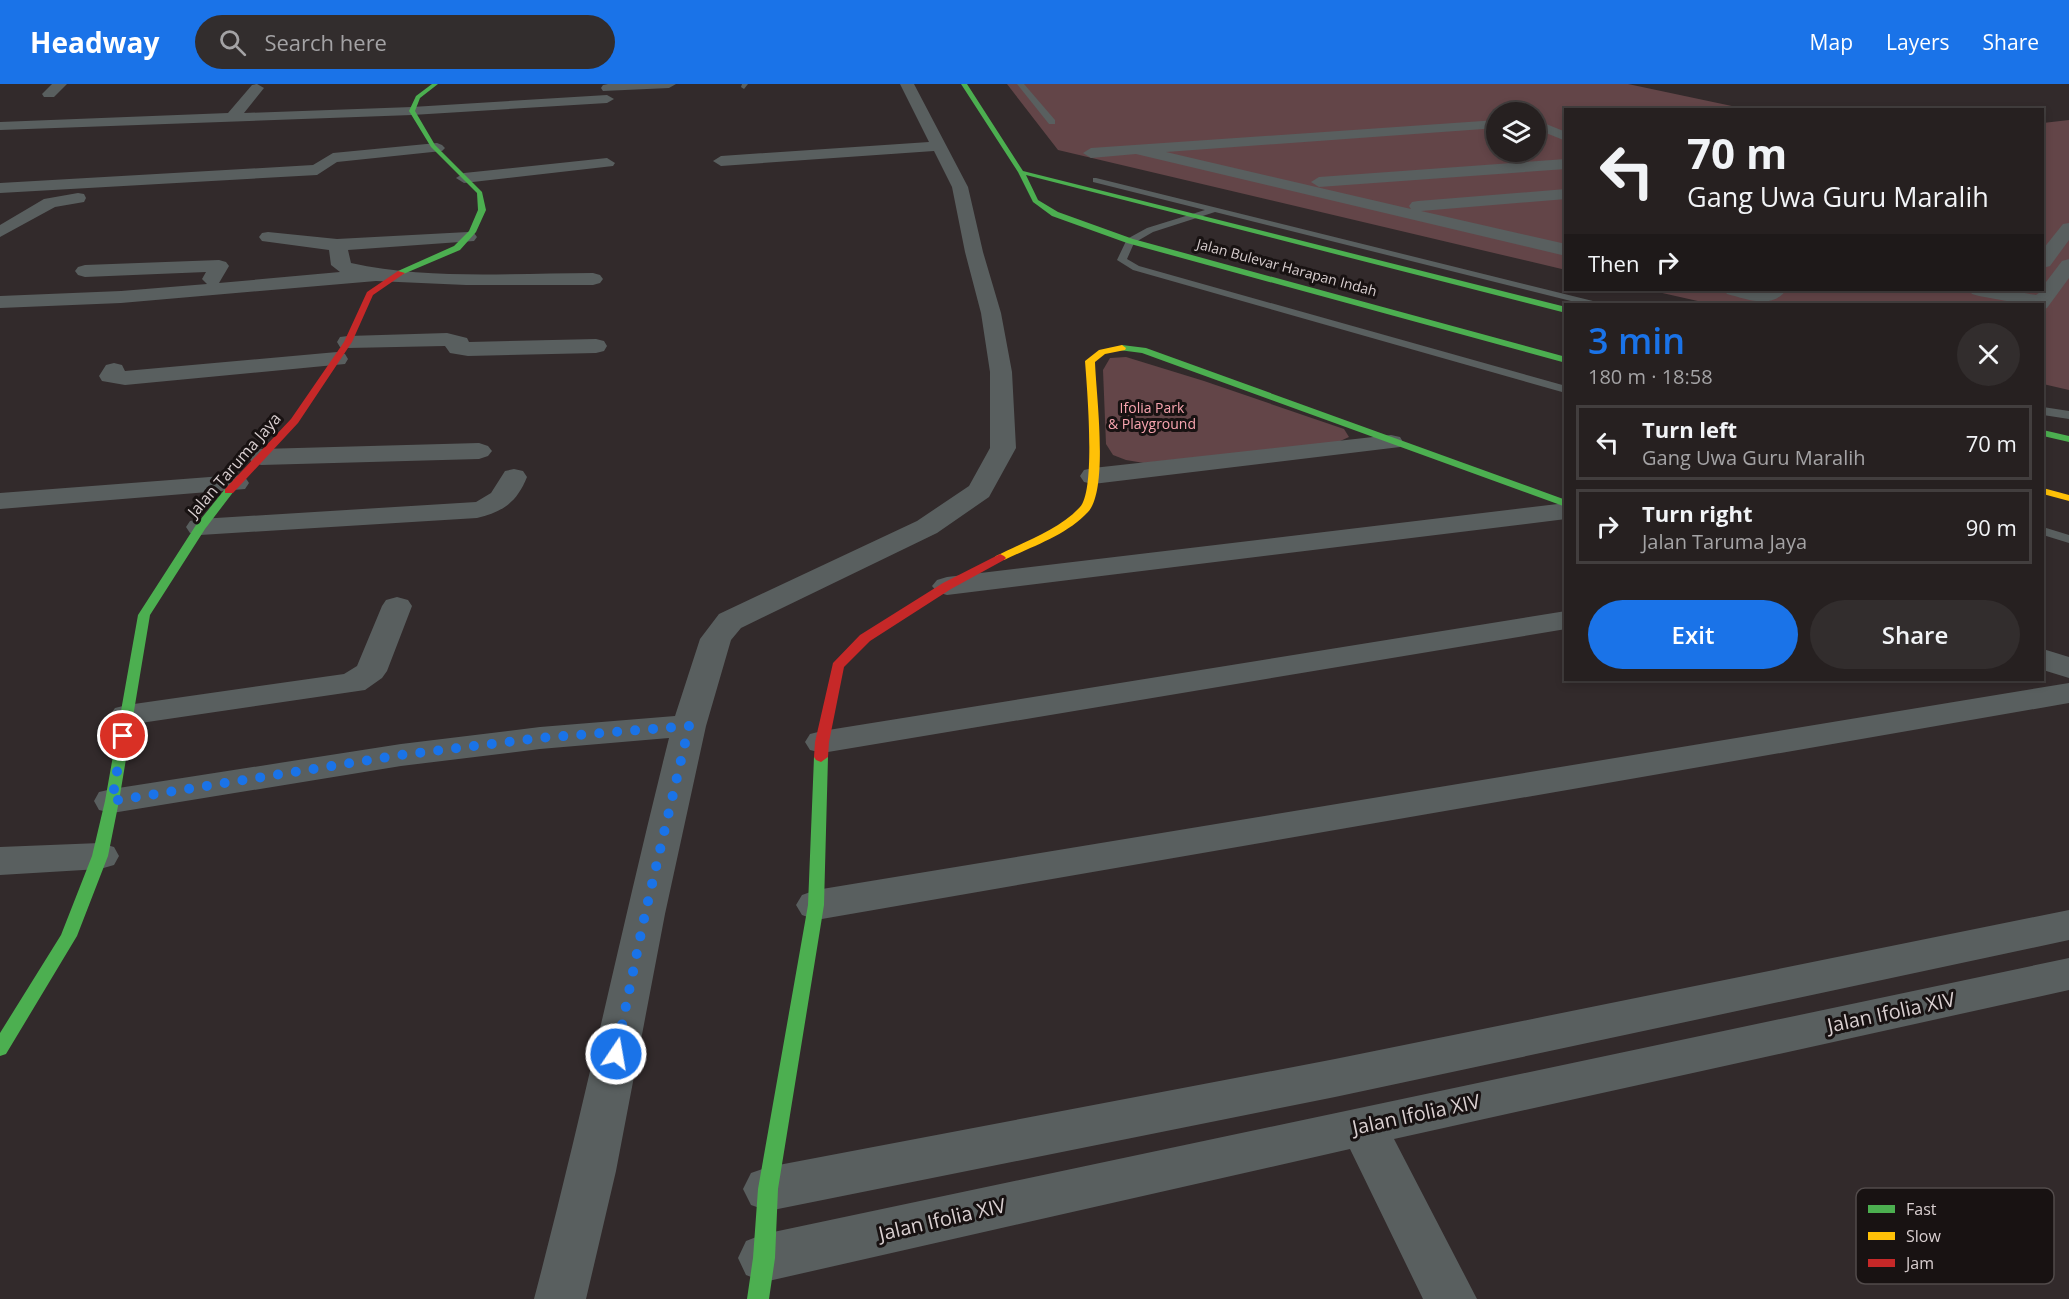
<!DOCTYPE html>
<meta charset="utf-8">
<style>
:root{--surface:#262020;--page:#322d2d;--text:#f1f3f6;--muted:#a4a3a5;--line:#423e3e;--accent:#1a73e8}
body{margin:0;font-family:"Open Sans",sans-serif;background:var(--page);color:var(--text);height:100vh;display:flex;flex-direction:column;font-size:22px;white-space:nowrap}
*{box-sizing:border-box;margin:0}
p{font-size:20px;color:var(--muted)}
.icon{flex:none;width:33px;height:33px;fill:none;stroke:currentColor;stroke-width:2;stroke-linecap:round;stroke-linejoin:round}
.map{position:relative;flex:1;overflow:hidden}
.sheet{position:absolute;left:1564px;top:219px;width:480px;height:378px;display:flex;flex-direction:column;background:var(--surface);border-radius:0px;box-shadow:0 3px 9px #0003,0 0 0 2px var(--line)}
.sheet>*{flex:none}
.top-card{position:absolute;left:1564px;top:24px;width:480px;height:183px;border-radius:0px;box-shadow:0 3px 9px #0003,0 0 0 2px var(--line);background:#262020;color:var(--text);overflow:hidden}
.fabs{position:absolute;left:1486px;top:18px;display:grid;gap:12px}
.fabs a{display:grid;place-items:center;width:60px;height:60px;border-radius:50%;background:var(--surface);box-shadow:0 3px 9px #0003,0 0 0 2px var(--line);font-size:30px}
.pin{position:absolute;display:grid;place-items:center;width:51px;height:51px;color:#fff;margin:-26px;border:3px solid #fff;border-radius:50%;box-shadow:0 2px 6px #0007}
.me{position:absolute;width:66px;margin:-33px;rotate:12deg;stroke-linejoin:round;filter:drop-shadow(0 0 4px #0008)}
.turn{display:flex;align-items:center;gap:21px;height:126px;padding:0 24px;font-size:27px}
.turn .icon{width:78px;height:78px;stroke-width:2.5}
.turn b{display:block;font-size:42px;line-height:51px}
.then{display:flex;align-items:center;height:57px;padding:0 24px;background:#0003;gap:12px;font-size:22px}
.round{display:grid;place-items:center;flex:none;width:63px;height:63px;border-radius:32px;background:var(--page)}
.head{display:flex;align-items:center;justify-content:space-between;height:102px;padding:0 24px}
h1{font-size:36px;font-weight:600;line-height:45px;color:var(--accent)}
.primary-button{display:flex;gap:12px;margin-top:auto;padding:12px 24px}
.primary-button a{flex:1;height:69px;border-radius:36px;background:var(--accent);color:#fff;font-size:24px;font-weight:600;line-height:69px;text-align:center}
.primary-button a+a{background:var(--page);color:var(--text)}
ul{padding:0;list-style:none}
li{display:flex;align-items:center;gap:18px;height:75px;margin:0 12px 9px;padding:0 12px;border:3px solid var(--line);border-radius:0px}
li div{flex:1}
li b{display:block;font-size:22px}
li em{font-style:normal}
header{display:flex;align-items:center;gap:36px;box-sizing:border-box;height:84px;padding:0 30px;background:var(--accent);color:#fff}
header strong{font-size:28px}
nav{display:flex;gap:33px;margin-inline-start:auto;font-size:21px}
.search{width:420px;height:54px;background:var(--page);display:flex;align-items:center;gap:15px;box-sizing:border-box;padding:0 21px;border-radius:33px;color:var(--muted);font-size:22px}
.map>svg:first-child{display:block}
.green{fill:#634548;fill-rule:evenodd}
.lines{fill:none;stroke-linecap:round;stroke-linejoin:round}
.lane{fill:#595f5f;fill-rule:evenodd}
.street{fill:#595f5f;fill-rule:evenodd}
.fast{fill:#4caf50;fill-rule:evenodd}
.slow{fill:#ffc107;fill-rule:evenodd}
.jam{fill:#c62828;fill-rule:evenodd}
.route{stroke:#1a73e8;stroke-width:10;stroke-dasharray:0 18}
.labels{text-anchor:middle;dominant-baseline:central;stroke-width:6;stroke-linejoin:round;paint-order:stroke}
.far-street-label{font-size:14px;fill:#d9cfd0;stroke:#181212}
.far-park-label{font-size:14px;fill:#f9a5b0;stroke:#181212}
.street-label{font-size:16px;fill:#d9cfd0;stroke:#181212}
.near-street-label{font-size:20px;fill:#d9cfd0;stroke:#181212}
.key{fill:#181212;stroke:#524b4b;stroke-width:1.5}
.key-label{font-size:16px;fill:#d9cfd0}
</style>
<header>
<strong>Headway</strong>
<div class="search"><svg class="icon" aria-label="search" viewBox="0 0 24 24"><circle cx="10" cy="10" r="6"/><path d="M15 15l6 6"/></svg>Search here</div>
<nav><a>Map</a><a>Layers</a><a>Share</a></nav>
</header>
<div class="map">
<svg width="2069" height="1215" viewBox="0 0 2069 1215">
<rect width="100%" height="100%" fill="#322a2b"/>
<g class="green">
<path d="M1007 0H1628L1746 25 1566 26V186L1058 66ZM1497 28H1536V68H1497Z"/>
<polygon points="2069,36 2069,306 2043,300 2043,220 1711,220 1649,206 2043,206 2043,39"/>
<polygon points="1126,273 1204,297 1344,345 1349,353 1338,358 1144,379 1126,376 1113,371 1106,360 1103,286 1110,274"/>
</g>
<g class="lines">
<g class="lane">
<polygon points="742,0 748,0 744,5 741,3"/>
<polygon points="1017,0 1024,0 1055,36 1055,40 1049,40"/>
<polygon points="1096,94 1597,218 1598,220 1583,220 1215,128 1153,148 1134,159 1127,175 1139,182 1566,302 1566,309 1562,308 1133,186 1117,176 1127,155 1147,144 1205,126 1093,98 1093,94"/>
<polygon points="2043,323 2069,327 2069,335 2043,331"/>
<polygon points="2043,443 2069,451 2069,459 2043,451"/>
</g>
<g class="street">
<polygon points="52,0 67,0 54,13 44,13 42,10"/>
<polygon points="257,0 264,4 244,29 412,23 607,11 614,15 607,19 412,31 0,46 0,38 228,29 252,1"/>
<polygon points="608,0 676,0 669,4 603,7 601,4 603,1"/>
<path d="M900 0H914L968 103 983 168 1001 229 1012 288 1016 364 989 413 937 449 741 544 731 556 706 642 665 830 616 1087 586 1215H534C583 1029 622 841 669 654L540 665 401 682 112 729 99 726 94 717 99 708 112 705 401 660 540 643 675 632 700 555 719 530 917 437 969 402 990 364V288L981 229 965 168 952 103 934 67 721 82 713 77 721 72 929 58Z"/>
<polygon points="1497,36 1497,44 1166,68 1411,125 1409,122 1412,118 1418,117 1566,105 1566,115 1421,127 1566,160 1566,172 1136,70 1091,74 1083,69 1091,64"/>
<polygon points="1536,36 1566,48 1566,57 1536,45"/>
<polygon points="437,59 442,61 445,64 442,67 337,78 317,91 0,109 0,99 313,81 333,69"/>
<polygon points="607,74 615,79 613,82 464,99 456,94 464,89"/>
<polygon points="1566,75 1566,85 1319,103 1311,98 1319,93"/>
<polygon points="78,109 84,110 86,114 84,118 55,123 0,153 0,141 44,115"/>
<polygon points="2069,139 2069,156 2050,182 2043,184 2043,165 2063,140"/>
<path d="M268 148 337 155 468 148 474 149 477 153 474 157 348 166 351 179C428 196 513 189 593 189L600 191 603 195 600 199 593 201H466L376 197 121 219 0 224V212L121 207 207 200 202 195 206 188 85 193 78 191 75 187 78 183 85 181 219 176 226 178 229 182 219 199 340 188 331 181 329 166 262 157 259 153 262 149Z"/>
<polygon points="2069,175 2069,194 2047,224 2043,225 2043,220 2023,220 1979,212 1972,210 1969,206 2008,206 2036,211 2043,206 2043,202 2062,177"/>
<path d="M1724 206H1786C1772 226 1747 215 1727 210Z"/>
<polygon points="447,249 467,254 469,258 596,255 604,257 607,262 604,267 596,269 468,272 450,269 445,262 348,264 340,263 337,258 340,253 348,252"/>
<polygon points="337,268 345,270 348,275 345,280 125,301 102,297 99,292 106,281 114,279 122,281 125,287"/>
<polygon points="1391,351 1400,353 1403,358 1400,363 1093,400 1084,398 1080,392 1084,386 1093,384"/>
<polygon points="479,359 488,362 492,367 488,372 479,375 261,381 252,378 248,373 252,368 261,365"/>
<path d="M514 385 523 387 527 393C517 418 503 428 477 434L200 451 190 449 186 443 190 437 200 435 476 418 491 409 505 387Z"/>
<polygon points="236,391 245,393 249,399 245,405 0,425 0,409"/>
<polygon points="1566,419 1566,435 947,511 937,508 932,502 937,496 947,493"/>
<polygon points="397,513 408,516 412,522 387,587 382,594 365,606 127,641 115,638 110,631 115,624 127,621 344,590 357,582 382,522 386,516"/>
<polygon points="1566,527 1566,545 822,669 810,666 805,658 810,650 822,647"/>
<polygon points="2043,565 2069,573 2069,594 2043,586"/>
<polygon points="2069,599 2069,619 816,836 802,831 796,821 802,811 816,806"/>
<polygon points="100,759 114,763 119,772 114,781 100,785 0,791 0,763"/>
<polygon points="2069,826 2069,856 1335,1013 768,1127 751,1121 743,1105 751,1089 768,1083 1335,975"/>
<polygon points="2069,874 2069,906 1394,1055 1477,1215 1423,1215 1350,1065 764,1198 746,1191 738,1174 746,1157 764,1150"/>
</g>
<g class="fast">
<polygon points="432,0 438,0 420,14 415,27 435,61 482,108 486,126 476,148 460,166 401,191 398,191 398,187 454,162 469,147 478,126 477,109 431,63 409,27 416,12"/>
<polygon points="961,0 967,0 1023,87 1566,223 1566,229 1026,91 1038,116 1058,128 1133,155 1566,273 1566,279 1127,159 1052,132 1033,118 1018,88"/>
<polygon points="1122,261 1146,264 1566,416 1566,423 1142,269 1119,266 1118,264"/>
<polygon points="2043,346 2069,352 2069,358 2043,352"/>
<polygon points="229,404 234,407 205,445 150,531 119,717 108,772 77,852 6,970 0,972 0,949 61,851 92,772 105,717 138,531 196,441 225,405"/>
<polygon points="821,668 828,673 824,821 778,1105 775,1174 769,1215 747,1215 753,1174 758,1105 808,821 814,673"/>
</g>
<g class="slow">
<path d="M1122 261 1126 264 1125 266 1105 270 1095 278C1096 310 1109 405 1088 428 1067 451 1031 463 1004 476H996L994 474 996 472C1023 458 1059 446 1080 423 1096 406 1087 304 1085 277L1099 266Z"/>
<polygon points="2043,404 2069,411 2069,417 2043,410"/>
</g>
<g class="jam">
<polygon points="398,187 405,189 373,211 352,258 298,339 233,409 225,409 225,405 291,335 344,258 367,208"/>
<polygon points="1000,470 1004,472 1006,474 1004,476 951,505 870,557 844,583 829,658 828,673 821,678 816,676 814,673 815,658 833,579 860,551 943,499"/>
</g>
</g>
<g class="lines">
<polyline class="route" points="123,652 112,717 401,671 540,654 689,642 645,830 616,970"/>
</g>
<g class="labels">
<g class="far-street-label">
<text transform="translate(1287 183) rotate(15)">Jalan Bulevar Harapan Indah</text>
</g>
<g class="far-park-label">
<text x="1152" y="323">Ifolia Park<tspan x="1152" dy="16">&amp; Playground</tspan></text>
</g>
<g class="street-label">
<text transform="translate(234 381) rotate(-49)">Jalan Taruma Jaya</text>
</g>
<g class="near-street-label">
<text transform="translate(1891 928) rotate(-12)">Jalan Ifolia XIV</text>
<text transform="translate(1416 1030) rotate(-12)">Jalan Ifolia XIV</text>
<text transform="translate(942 1135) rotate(-13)">Jalan Ifolia XIV</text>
</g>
</g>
<rect x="1856" y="1104" width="198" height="96" rx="9" class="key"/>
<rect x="1868" y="1121" width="27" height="8" fill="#4caf50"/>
<rect x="1868" y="1148" width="27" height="8" fill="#ffc107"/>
<rect x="1868" y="1175" width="27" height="8" fill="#c62828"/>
<g class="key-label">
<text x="1906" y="1131">Fast</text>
<text x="1906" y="1158">Slow</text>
<text x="1906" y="1185">Jam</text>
</g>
</svg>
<div class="fabs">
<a><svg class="icon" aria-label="layers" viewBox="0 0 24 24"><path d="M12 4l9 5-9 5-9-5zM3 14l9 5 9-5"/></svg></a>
</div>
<div class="pin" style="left:123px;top:652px;background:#d93025"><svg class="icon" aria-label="arrive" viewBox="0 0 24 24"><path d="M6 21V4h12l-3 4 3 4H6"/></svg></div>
<svg class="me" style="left:616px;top:970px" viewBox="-20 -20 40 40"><circle r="17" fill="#1a73e8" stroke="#fff" stroke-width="3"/><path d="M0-11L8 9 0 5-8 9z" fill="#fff"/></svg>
<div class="top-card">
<div class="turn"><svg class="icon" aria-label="left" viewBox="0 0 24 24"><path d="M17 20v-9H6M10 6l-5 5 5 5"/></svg><div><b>70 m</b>Gang Uwa Guru Maralih</div></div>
<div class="then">Then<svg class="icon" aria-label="right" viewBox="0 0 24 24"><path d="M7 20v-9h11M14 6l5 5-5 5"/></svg></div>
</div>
<section class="sheet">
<div class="head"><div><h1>3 min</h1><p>180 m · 18:58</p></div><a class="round"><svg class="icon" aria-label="close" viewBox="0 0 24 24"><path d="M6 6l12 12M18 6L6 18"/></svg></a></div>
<ul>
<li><svg class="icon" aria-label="left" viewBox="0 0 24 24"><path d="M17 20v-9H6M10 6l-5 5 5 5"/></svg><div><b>Turn left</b><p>Gang Uwa Guru Maralih</p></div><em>70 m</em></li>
<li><svg class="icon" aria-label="right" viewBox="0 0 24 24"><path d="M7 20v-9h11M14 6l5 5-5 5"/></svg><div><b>Turn right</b><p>Jalan Taruma Jaya</p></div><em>90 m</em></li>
</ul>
<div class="primary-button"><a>Exit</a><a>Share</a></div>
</section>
</div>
